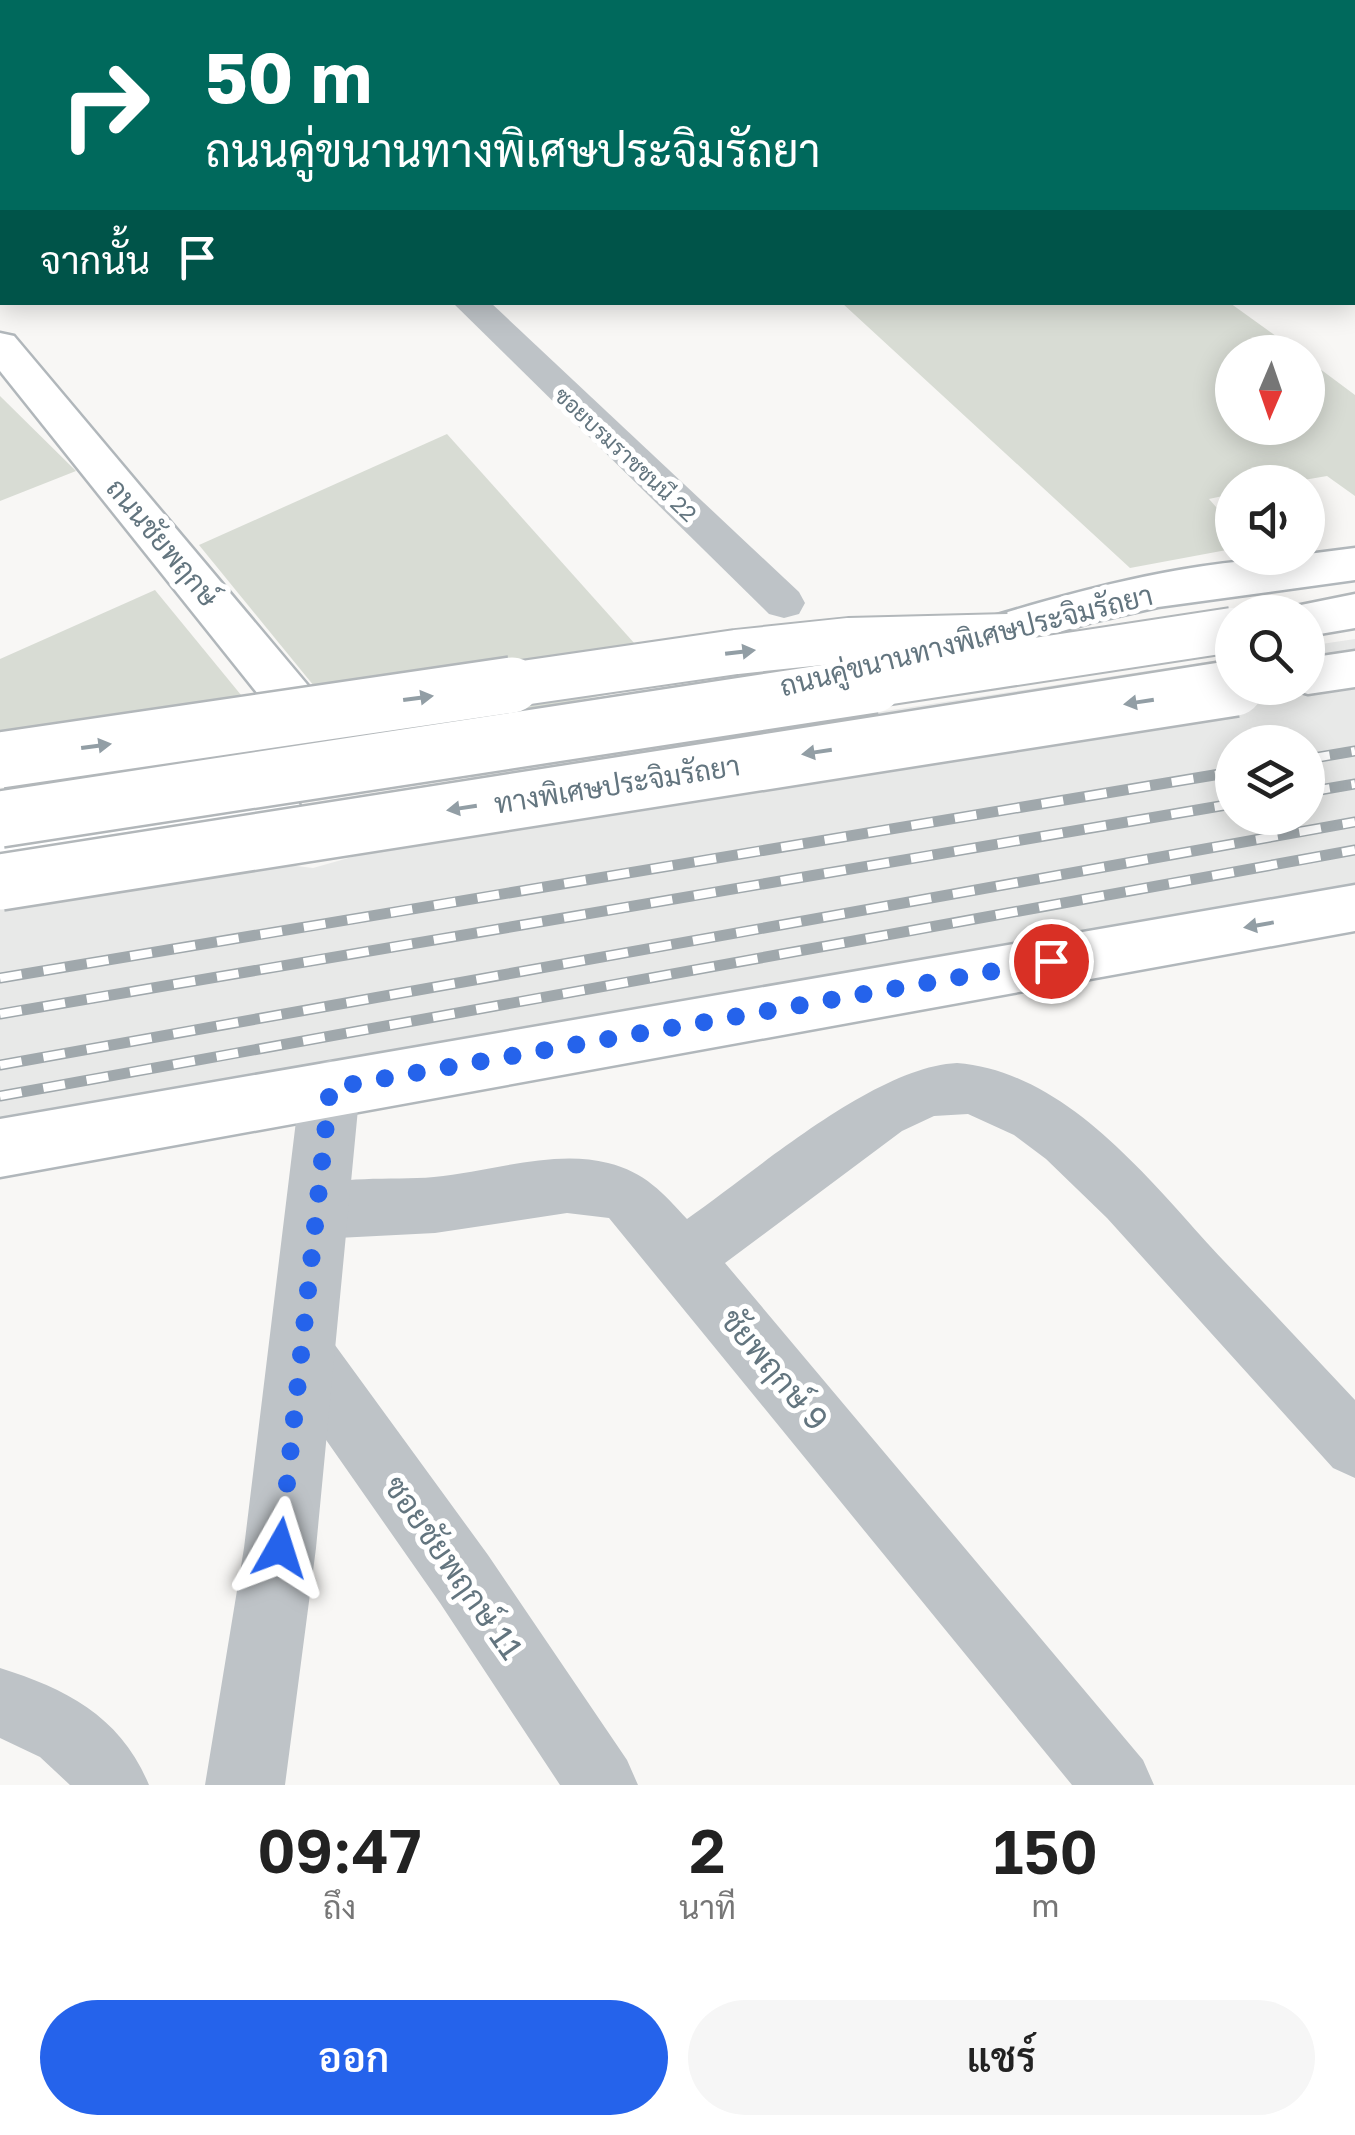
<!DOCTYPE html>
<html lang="th">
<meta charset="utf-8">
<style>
:root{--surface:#fff;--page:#f6f6f6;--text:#222;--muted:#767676;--accent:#2563eb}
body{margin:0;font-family:"Golos Text",Sarabun,sans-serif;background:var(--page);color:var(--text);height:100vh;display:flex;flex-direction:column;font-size:38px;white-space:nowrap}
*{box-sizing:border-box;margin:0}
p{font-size:32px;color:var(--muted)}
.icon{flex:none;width:55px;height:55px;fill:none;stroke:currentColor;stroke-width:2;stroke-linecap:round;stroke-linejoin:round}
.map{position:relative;height:1785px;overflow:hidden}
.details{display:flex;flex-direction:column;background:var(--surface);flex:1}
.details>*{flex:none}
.hud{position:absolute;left:0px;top:0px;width:1355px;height:305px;box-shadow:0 5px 25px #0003;background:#00695c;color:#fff;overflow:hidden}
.needle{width:65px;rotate:182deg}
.controls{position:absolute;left:1215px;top:335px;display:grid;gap:20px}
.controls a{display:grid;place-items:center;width:110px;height:110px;border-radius:50%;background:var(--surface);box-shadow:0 5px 25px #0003;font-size:50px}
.pin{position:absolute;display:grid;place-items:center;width:85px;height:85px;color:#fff;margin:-42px;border:5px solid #fff;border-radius:50%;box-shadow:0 2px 10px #0007}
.me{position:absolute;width:110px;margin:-55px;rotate:6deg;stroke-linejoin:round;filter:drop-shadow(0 0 8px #0008)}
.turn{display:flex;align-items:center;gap:35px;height:210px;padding:0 40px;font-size:45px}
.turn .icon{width:130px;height:130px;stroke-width:2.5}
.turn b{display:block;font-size:70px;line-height:85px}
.then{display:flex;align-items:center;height:95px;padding:0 40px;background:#0003;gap:20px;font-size:38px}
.eta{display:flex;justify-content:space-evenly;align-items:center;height:170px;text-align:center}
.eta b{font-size:60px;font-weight:600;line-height:70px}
.action{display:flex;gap:20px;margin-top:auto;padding:20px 40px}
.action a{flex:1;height:115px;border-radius:60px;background:var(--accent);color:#fff;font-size:40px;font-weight:600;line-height:115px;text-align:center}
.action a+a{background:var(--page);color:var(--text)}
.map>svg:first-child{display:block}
.built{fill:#e8e9e8;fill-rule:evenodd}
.green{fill:#d8dcd4}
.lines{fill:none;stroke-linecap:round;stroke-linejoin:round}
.secondary-casing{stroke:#b1b7bb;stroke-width:5}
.primary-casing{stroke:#b2b8bb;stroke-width:5}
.motorway-casing{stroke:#b2b7ba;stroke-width:5}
.minor{fill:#bec3c7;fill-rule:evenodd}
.tertiary{fill:#bec3c7;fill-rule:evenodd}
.secondary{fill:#fff;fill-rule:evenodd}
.primary{fill:#fff;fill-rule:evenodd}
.motorway{fill:#fff;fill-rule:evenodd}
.rail-casing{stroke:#a0a8ac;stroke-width:11}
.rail{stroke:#fff;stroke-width:8;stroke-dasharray:22;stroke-linecap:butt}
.motorway-bridge-far1-casing{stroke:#b2b7ba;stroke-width:48;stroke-linecap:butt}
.motorway-bridge-casing{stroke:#b2b7ba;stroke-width:60;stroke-linecap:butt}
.motorway-bridge-far1{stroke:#fff;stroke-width:44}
.motorway-bridge{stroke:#fff;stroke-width:55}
.oneway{fill:#929ea5}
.route{stroke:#2563eb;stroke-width:18;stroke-dasharray:0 32.4}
.labels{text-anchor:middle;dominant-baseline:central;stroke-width:10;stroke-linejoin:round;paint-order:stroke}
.far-street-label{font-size:22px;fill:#63757f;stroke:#fff}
.street-label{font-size:28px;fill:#63757f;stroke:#fff}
.near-street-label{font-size:32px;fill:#63757f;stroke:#fff}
</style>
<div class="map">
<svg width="1355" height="1785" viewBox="0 0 1355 1785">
<rect width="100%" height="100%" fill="#f8f7f5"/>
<path class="built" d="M1355 639V892L0 1124V868L256 861 313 868 430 835 473 774 1232 658V688H1308V646ZM1232 742H1308V818H1232Z"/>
<g class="green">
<polygon points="842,303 1230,303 1298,352 1232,352 1232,428 1308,428 1308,360 1355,395 1355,496 1327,476 1292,482 1232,482 1232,494 1209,499 1232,525 1232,549 1130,568"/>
<polygon points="0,396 76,471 0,501"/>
<polygon points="447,434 635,644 646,687 436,728 400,723 314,686 199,545"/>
<polygon points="155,590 278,740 0,786 0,659"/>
</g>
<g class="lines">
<g class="secondary-casing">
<g id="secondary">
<rect x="0" y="58" width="2" height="20"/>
<polygon points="0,155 2,156 2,177 0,177"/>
<polygon points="0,333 14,336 342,726 349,740 342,754 324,760 306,754 0,371"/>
<path d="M1355 548V580L1158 607 1092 622 954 664 937 659 930 646 937 633C1057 597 1181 558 1308 558V554Z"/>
<polygon points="275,787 294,793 301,808 294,823 0,875 0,831"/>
<polygon points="1355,885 1355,931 0,1177 0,1119"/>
</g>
</g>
<g class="primary-casing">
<rect id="primary" x="0" y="89" width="2" height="20"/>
</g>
<g class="motorway-casing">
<g id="motorway">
<polygon points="1355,594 1355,628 1308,636 1308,612 1288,612 1291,607"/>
<polygon points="1355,651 1355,687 1308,694 1291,689 1308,688 1308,658"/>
</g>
</g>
<g class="minor">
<polygon points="1335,0 1355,0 1355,12 1352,2"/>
<polygon points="1352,229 1355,230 1355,251 1352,251"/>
<polygon points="452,302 490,302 799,592 805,603 799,614 784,618 769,614"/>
<path d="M957 1063C1069 1072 1152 1184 1223 1260 1267 1306 1311 1353 1355 1400V1478L1333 1468 1107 1218 1046 1159 1014 1135 968 1114 934 1116 902 1131 725 1263 1143 1760 1154 1785H1072L609 1218 567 1213 435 1233 318 1239 298 1231 289 1211 298 1191C339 1174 389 1181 434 1177 490 1172 553 1149 608 1163 645 1172 663 1193 687 1219 756 1171 874 1067 957 1063Z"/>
<polygon points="302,1321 324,1330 488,1555 627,1760 638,1785 560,1785 440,1603 280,1374 271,1352 280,1330"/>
<path d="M0 1668C67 1689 121 1717 149 1785H70L40 1757 0 1738Z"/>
</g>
<polygon class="tertiary" points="330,1060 351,1068 360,1088 316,1548 285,1785 205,1785 244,1548 300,1088 309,1068"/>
<use href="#secondary" class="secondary"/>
<use href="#primary" class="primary"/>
<use href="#motorway" class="motorway"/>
<g class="rail-casing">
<g id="rail">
<polyline points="1308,759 1355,751"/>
<polyline points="1308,792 1355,784"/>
<polyline points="0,978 1232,772"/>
<polyline points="0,1014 1232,804"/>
<polyline points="0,1065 1355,822"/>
<polyline points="0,1096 1355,850"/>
</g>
</g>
<use href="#rail" class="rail"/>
<g class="motorway-bridge-far1-casing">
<g id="motorway-bridge-far1">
<polyline points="495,687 736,652 849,640 1008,636"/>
<polyline points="858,687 1232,630"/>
</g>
</g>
<g class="motorway-bridge-casing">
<g id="motorway-bridge">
<polyline points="0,760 512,685"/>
<polyline points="0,819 874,685"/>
<polyline points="0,882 1235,688"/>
</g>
</g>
<use href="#motorway-bridge-far1" class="motorway-bridge-far1"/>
<use href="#motorway-bridge" class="motorway-bridge"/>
</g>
<defs><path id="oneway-solid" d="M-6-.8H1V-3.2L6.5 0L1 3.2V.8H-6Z" transform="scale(2.5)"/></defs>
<g class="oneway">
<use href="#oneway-solid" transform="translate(740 652) rotate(-7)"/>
<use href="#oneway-solid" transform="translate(418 698) rotate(-8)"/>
<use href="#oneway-solid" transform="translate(1139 702) rotate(171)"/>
<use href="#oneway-solid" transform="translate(96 746) rotate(-8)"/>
<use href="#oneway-solid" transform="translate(817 752) rotate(171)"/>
<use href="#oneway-solid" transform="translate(462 808) rotate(171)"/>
<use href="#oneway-solid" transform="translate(1259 925) rotate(170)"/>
</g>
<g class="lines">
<polyline class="route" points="280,1548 330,1088 1051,961"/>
</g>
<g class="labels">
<g class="far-street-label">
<text transform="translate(626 454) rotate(43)">ซอยบรมราชชนนี 22</text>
</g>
<g class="street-label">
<text transform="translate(163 542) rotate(50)">ถนนชัยพฤกษ์</text>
<text transform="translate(966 640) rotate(-14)">ถนนคู่ขนานทางพิเศษประจิมรัถยา</text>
<text transform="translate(617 784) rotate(-9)">ทางพิเศษประจิมรัถยา</text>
</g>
<g class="near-street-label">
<text transform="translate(775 1369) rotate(50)">ชัยพฤกษ์ 9</text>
<text transform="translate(454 1567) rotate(55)">ซอยชัยพฤกษ์ 11</text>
</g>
</g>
</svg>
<div class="controls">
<a><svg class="needle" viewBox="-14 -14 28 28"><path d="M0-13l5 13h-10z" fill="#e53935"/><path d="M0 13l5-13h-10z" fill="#767676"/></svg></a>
<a><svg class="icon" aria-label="sound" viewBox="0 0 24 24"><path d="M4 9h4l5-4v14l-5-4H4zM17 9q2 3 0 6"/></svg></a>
<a><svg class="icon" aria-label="search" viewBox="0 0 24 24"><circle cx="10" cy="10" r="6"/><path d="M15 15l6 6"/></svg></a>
<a><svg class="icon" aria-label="layers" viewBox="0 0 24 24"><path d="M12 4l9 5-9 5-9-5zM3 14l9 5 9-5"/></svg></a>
</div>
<div class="pin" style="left:1051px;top:961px;background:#d93025"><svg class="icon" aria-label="arrive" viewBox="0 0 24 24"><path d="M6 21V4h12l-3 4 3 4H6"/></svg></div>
<svg class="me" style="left:280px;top:1548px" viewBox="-20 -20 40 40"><path d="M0-17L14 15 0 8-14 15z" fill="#2563eb" stroke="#fff" stroke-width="4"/></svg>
<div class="hud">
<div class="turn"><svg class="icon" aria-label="right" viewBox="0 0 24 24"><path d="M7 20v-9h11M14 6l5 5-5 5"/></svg><div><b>50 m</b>ถนนคู่ขนานทางพิเศษประจิมรัถยา</div></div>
<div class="then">จากนั้น<svg class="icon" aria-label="arrive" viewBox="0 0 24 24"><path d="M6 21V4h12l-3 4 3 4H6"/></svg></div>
</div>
</div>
<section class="details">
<div class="eta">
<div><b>09:47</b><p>ถึง</p></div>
<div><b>2</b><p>นาที</p></div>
<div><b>150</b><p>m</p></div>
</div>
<div class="action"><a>ออก</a><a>แชร์</a></div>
</section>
